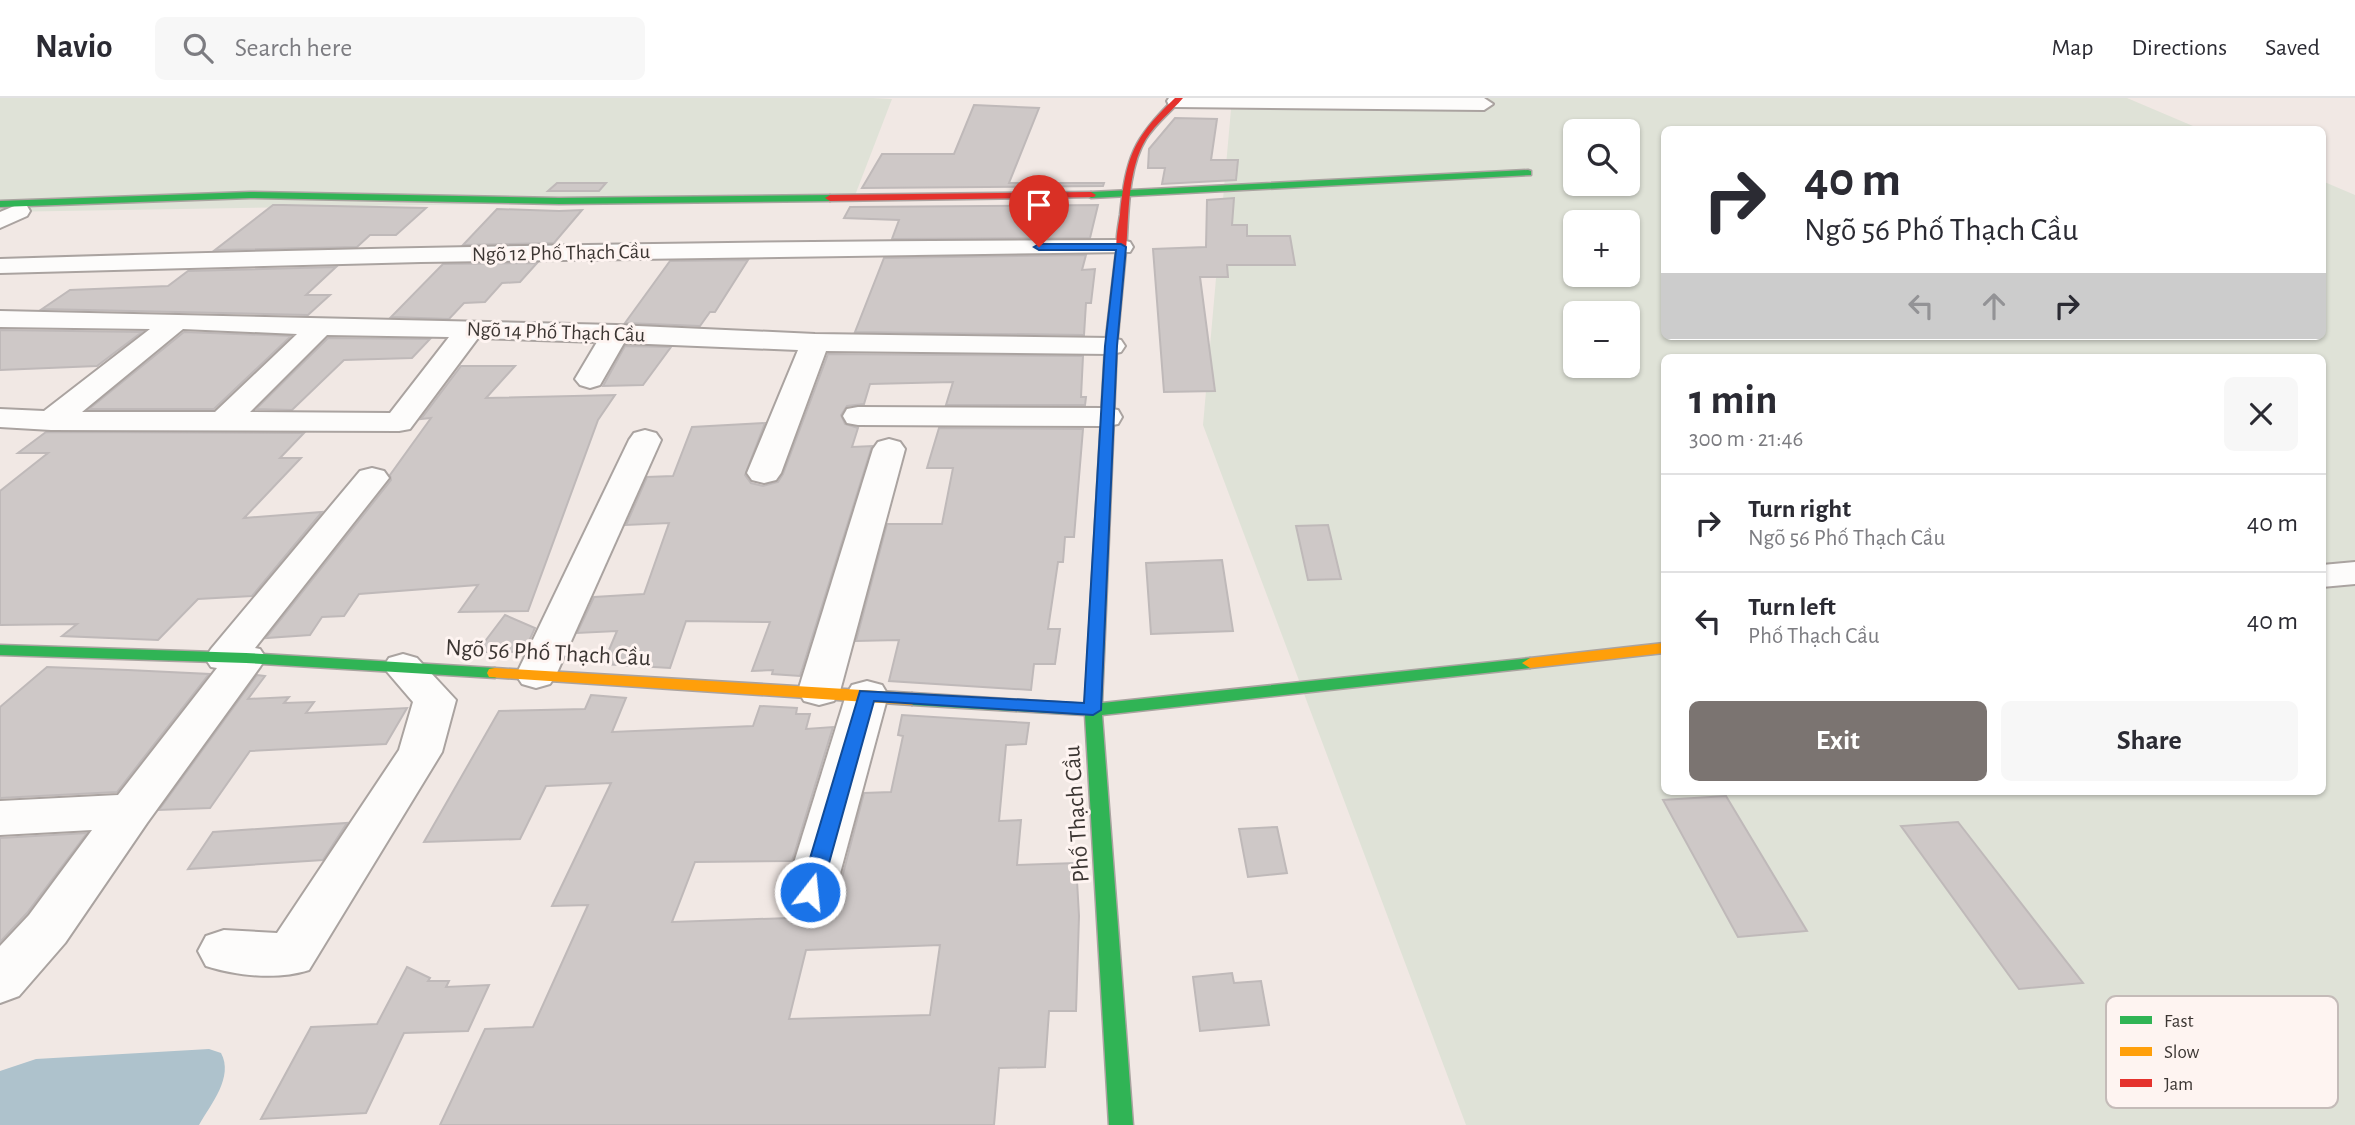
<!DOCTYPE html>
<meta charset="utf-8">
<style>
:root{--surface:#fff;--page:#f7f7f7;--text:#2b2b33;--muted:#7c7c81;--line:#e1e1e2;--accent:#7b7471}
body{margin:0;font-family:"Alegreya Sans",sans-serif;background:var(--page);color:var(--text);height:100vh;display:flex;flex-direction:column;font-size:26px;white-space:nowrap}
*{box-sizing:border-box;margin:0}
p{font-size:23px;color:var(--muted)}
.icon{flex:none;width:38px;height:38px;fill:none;stroke:currentColor;stroke-width:2;stroke-linecap:round;stroke-linejoin:round}
.map{position:relative;flex:1;overflow:hidden}
.panel{position:absolute;left:1661px;top:256px;width:665px;height:441px;display:flex;flex-direction:column;background:var(--surface);border-radius:10px;box-shadow:0 2px 5px #0004}
.panel>*{flex:none}
.banner{position:absolute;left:1661px;top:28px;width:665px;height:214px;border-radius:10px;box-shadow:0 2px 5px #0004;background:#fff;color:var(--text);overflow:hidden}
.buttons{position:absolute;left:1563px;top:21px;display:grid;gap:14px}
.buttons a{display:grid;place-items:center;width:77px;height:77px;border-radius:10px;background:var(--surface);box-shadow:0 2px 5px #0004;font-size:35px}
.pin{position:absolute;display:grid;place-items:center;width:60px;height:60px;color:#fff;margin:-72px -30px;border-radius:50% 50% 50% 0;rotate:-45deg;box-shadow:0 0 7px #0007}
.pin .icon{rotate:45deg}
.me{position:absolute;width:77px;margin:-38px;rotate:16deg;stroke-linejoin:round;filter:drop-shadow(0 0 5px #0008)}
.turn{display:flex;align-items:center;gap:24px;height:147px;padding:0 28px;font-size:32px}
.turn .icon{width:91px;height:91px;stroke-width:2.5}
.turn b{display:block;font-size:49px;line-height:60px}
.lanes{display:flex;align-items:center;height:66px;padding:0 28px;background:#0003;justify-content:center;gap:35px;direction:ltr}
.lanes .off{opacity:.35}
.round{display:grid;place-items:center;flex:none;width:74px;height:74px;border-radius:10px;background:var(--page)}
.summary{display:flex;align-items:center;justify-content:space-between;height:119px;padding:0 28px}
h1{font-size:42px;font-weight:600;line-height:52px}
.cta{display:flex;gap:14px;margin-top:auto;padding:14px 28px}
.cta a{flex:1;height:80px;border-radius:10px;background:var(--accent);color:#fff;font-size:28px;font-weight:600;line-height:80px;text-align:center}
.cta a+a{background:var(--page);color:var(--text)}
ul{padding:0;list-style:none}
li{display:flex;align-items:center;gap:21px;height:98px;padding:0 28px;border-top:2px solid var(--line)}
li div{flex:1}
li b{display:block;font-size:26px}
li em{font-style:normal}
header{display:flex;align-items:center;gap:42px;box-sizing:border-box;height:98px;padding:0 35px;background:var(--surface);border-bottom:2px solid var(--line)}
header strong{font-size:33px}
nav{display:flex;gap:38px;margin-inline-start:auto;font-size:24px}
.search{width:490px;height:63px;background:var(--page);display:flex;align-items:center;gap:18px;box-sizing:border-box;padding:0 24px;border-radius:10px;color:var(--muted);font-size:26px}
.map>svg:first-child{display:block}
.green{fill:#dfe2d7;fill-rule:evenodd}
.water{fill:#aec2cc}
.building{fill:#cec8c7;stroke:#bfb9b9;stroke-width:2;fill-rule:evenodd}
.lines{fill:none;stroke-linecap:round;stroke-linejoin:round}
.street-casing{stroke:#aaa3a0;stroke-width:4}
.fast-casing{stroke:#aaa3a0;stroke-width:3}
.slow-casing{stroke:#aaa3a0;stroke-width:3}
.jam-casing{stroke:#aaa3a0;stroke-width:3}
.street{fill:#fdfcfb;fill-rule:evenodd}
.fast{fill:#30b455;fill-rule:evenodd}
.slow{fill:#ff9f0a;fill-rule:evenodd}
.jam{fill:#e5322d;fill-rule:evenodd}
.route{fill:#1a73e8;stroke:#114b97;stroke-width:2}
.labels{text-anchor:middle;dominant-baseline:central;stroke-width:6;stroke-linejoin:round;paint-order:stroke}
.far-street-label{font-size:21px;fill:#3c3633;stroke:#fef4f1}
.street-label{font-size:24px;fill:#3c3633;stroke:#fef4f1}
.key{fill:#fef4f1;stroke:#c4bbb8;stroke-width:2}
.key-label{font-size:19px;fill:#3c3633}
</style>
<header>
<strong>Navio</strong>
<div class="search"><svg class="icon" aria-label="search" viewBox="0 0 24 24"><circle cx="10" cy="10" r="6"/><path d="M15 15l6 6"/></svg>Search here</div>
<nav><a>Map</a><a>Directions</a><a>Saved</a></nav>
</header>
<div class="map">
<svg width="2355" height="1027" viewBox="0 0 2355 1027">
<rect width="100%" height="100%" fill="#f1e8e4"/>
<g class="green">
<polygon points="0,0 873,0 892,1 854,100 0,114"/>
<path d="M1232 0H2127L2200 31 1664 32V238H2322V83L2355 97V1027H1466L1203 327ZM1575 33H1628V86H1575ZM1575 124H1628V177H1575ZM1575 215H1628V268H1575ZM1664 259H2322V693H1664Z"/>
</g>
<path class="water" d="M209 951 221 955C234 979 211 1006 199 1027H0V973L36 961Z"/>
<g class="building">
<polygon points="974,7 1039,10 1009,85 1104,85 1103,88 862,90 882,56 954,56"/>
<polygon points="1175,20 1217,21 1211,62 1238,62 1236,82 1162,86 1165,70 1148,70 1149,51"/>
<polygon points="557,85 606,85 599,93 548,93"/>
<polygon points="1234,100 1232,127 1247,127 1247,138 1290,138 1295,167 1227,167 1228,179 1200,179 1215,293 1164,294 1153,151 1206,149 1207,102"/>
<polygon points="273,107 283,107 426,110 396,137 370,137 357,149 215,152"/>
<polygon points="1098,107 1090,140 892,141 899,122 844,120 850,109"/>
<polygon points="497,111 559,113 582,112 554,145 463,147"/>
<polygon points="1086,157 1082,172 1095,171 1091,205 1086,205 1084,237 855,234 884,160"/>
<polygon points="748,162 715,214 710,214 700,228 625,225 670,163"/>
<polygon points="537,165 520,184 502,185 485,204 464,205 449,221 391,219 443,166"/>
<polygon points="336,169 306,197 330,197 308,217 42,211 70,192 168,188 188,173"/>
<polygon points="0,232 142,234 97,268 0,272"/>
<polygon points="184,234 291,238 214,311 89,311"/>
<polygon points="328,240 430,241 412,260 344,262 292,312 256,311"/>
<polygon points="625,248 671,249 643,287 603,288"/>
<polygon points="828,256 1083,258 1081,299 1086,299 1085,307 946,307 953,284 870,286 864,306 847,308 841,317 845,326 858,330 852,349 872,348 800,578 772,576 773,572 752,573 770,524 686,523 670,570 603,566 617,533 577,535 594,499 644,496 669,425 626,427 647,379 673,378 692,329 765,325 745,377 751,385 763,388 778,384 783,376"/>
<polygon points="461,268 515,268 486,300 615,297 598,322 528,513 459,514 478,487 359,496 344,518 322,519 310,537 266,540 391,382 390,377 431,320 421,321"/>
<polygon points="939,330 1083,331 1074,439 1065,439 1063,464 1058,464 1048,531 1060,531 1055,566 1034,566 1031,592 889,583 899,542 856,543 887,426 942,426 953,370 927,370"/>
<polygon points="46,334 304,335 280,360 301,360 244,420 322,414 252,498 198,501 158,542 62,538 77,526 0,527 0,393 48,355 18,355"/>
<polygon points="1328,427 1341,481 1308,482 1296,428"/>
<polygon points="1222,462 1233,533 1151,536 1146,465"/>
<polygon points="505,517 535,530 524,554 477,554"/>
<polygon points="47,569 128,572 209,576 117,694 0,700 0,609"/>
<polygon points="257,577 265,578 248,601 289,599 284,605 314,604 306,615 407,610 386,646 250,653 210,710 159,712"/>
<path d="M591 597 626 600 612 634 753 628 760 608 797 610 796 616H810L806 631 833 629 792 763 695 764 672 824 819 819 820 813 829 809 838 795 864 695 891 694 903 638 898 637 902 617 1029 625 1026 646 1006 647 999 723 1021 722 1017 767 1076 765 1079 818 1076 913H1049L1045 969 999 970 994 1027H440L485 931 533 929 588 807 552 808 611 685 546 688 520 741 424 744 499 613 585 611ZM940 847 930 917 789 921 806 852Z"/>
<polygon points="1726,698 1807,833 1738,839 1663,702"/>
<polygon points="1958,724 2083,885 2019,891 1901,728"/>
<polygon points="347,725 323,762 188,771 213,734"/>
<polygon points="1277,729 1287,775 1248,779 1239,731"/>
<polygon points="87,735 27,815 0,844 0,740"/>
<polygon points="407,869 430,880 428,883 449,883 446,889 489,887 468,933 404,935 366,1015 261,1021 311,929 377,926"/>
<polygon points="1232,875 1234,885 1261,883 1269,927 1200,933 1193,879"/>
</g>
<g class="lines">
<g class="street-casing">
<g id="street">
<polygon points="1169,0 1484,0 1493,6 1484,12 1176,9 1169,7 1167,3"/>
<polygon points="19,106 27,108 30,113 27,118 0,130 0,114"/>
<path d="M1121 142 1130 144 1133 149 1130 154 421 164 0 175V161C374 149 747 143 1121 142Z"/>
<path d="M0 213 616 227 815 236 1111 240 1121 242 1125 248 1121 254 1111 256 826 253 781 375 776 382 764 385 752 382 747 375 798 252 624 245 600 287 590 290 580 287 575 281 597 244 478 240 410 331 399 333 51 332 0 329V311L44 313 150 231 0 229ZM183 231 297 236 215 314H82ZM327 237 449 239 390 315 250 314Z"/>
<polygon points="858,309 1107,310 1118,312 1122,319 1118,326 1107,328 858,327 847,325 843,318 847,311"/>
<polygon points="645,332 656,335 661,342 556,577 550,586 536,590 522,586 516,577 629,342 634,335"/>
<polygon points="889,341 900,344 905,351 840,593 834,603 819,607 804,603 798,593 873,351 878,344"/>
<polygon points="372,370 384,373 389,380 255,550 260,551 266,560 260,569 147,725 65,845 19,898 0,905 0,848 29,817 92,732 0,737 0,703 118,697 217,570 211,569 205,560 211,551 360,373"/>
<polygon points="2355,464 2355,486 2322,489 2322,467"/>
<path d="M403 556 417 560 456 602 442 654 309 872C278 882 237 878 206 868L198 853 206 838 224 832 277 835 399 652 413 604 383 569 389 560Z"/>
<polygon points="867,583 882,587 888,597 835,794 827,808 810,813 793,808 785,794 846,597 852,587"/>
</g>
</g>
<g class="fast-casing">
<g id="fast">
<polygon points="1528,72 1531,73 1531,77 1091,100 1086,97 1091,94"/>
<polygon points="250,94 559,100 830,97 835,100 830,103 559,106 250,100 0,109 0,103"/>
<polygon points="1121,150 1126,153 1117,248 1102,605 1530,560 1538,565 1530,570 1102,617 1133,1027 1109,1027 1085,617 912,607 903,601 912,595 1085,606 1105,248 1116,153"/>
<polygon points="0,547 246,555 495,570 503,575 495,580 246,565 0,557"/>
</g>
</g>
<g class="slow-casing">
<g id="slow">
<polygon points="1664,545 1664,555 1530,570 1522,565 1530,560"/>
<polygon points="495,570 912,595 921,601 912,607 489,579 487,575 489,571"/>
</g>
</g>
<g class="jam-casing">
<g id="jam">
<path d="M1175 0H1183C1171 14 1156 25 1146 41 1127 72 1129 118 1126 153L1117 155C1115 144 1118 129 1120 117 1126 59 1133 40 1175 0Z"/>
<polygon points="1091,94 1096,97 1094,99 830,103 825,100 830,97"/>
</g>
</g>
<use href="#street" class="street"/>
<use href="#fast" class="fast"/>
<use href="#slow" class="slow"/>
<use href="#jam" class="jam"/>
</g>
<polygon class="route" points="1121,146 1126,149 1117,248 1101,612 1093,617 874,603 821,794 818,800 810,802 803,800 800,794 860,593 1084,605 1105,248 1116,152 1039,152 1034,149 1039,146"/>
<g class="labels">
<g class="far-street-label">
<text transform="translate(561 155) rotate(-1)">Ngõ 12 Phố Thạch Cầu</text>
<text transform="translate(556 234) rotate(2)">Ngõ 14 Phố Thạch Cầu</text>
</g>
<g class="street-label">
<text transform="translate(548 555) rotate(3)">Ngõ 56 Phố Thạch Cầu</text>
<text transform="translate(1077 716) rotate(-94)">Phố Thạch Cầu</text>
</g>
</g>
<rect x="2106" y="898" width="232" height="112" rx="10" class="key"/>
<rect x="2120" y="918" width="32" height="8" fill="#30b455"/>
<rect x="2120" y="949" width="32" height="9" fill="#ff9f0a"/>
<rect x="2120" y="981" width="32" height="8" fill="#e5322d"/>
<g class="key-label">
<text x="2164" y="929">Fast</text>
<text x="2164" y="960">Slow</text>
<text x="2164" y="992">Jam</text>
</g>
</svg>
<div class="buttons">
<a><svg class="icon" aria-label="search" viewBox="0 0 24 24"><circle cx="10" cy="10" r="6"/><path d="M15 15l6 6"/></svg></a>
<a>+</a>
<a>−</a>
</div>
<div class="pin" style="left:1039px;top:149px;background:#d93025"><svg class="icon" aria-label="arrive" viewBox="0 0 24 24"><path d="M6 21V4h12l-3 4 3 4H6"/></svg></div>
<svg class="me" style="left:810px;top:794px" viewBox="-20 -20 40 40"><circle r="17" fill="#1a73e8" stroke="#fff" stroke-width="3"/><path d="M0-11L8 9 0 5-8 9z" fill="#fff"/></svg>
<div class="banner">
<div class="turn"><svg class="icon" aria-label="right" viewBox="0 0 24 24"><path d="M7 20v-9h11M14 6l5 5-5 5"/></svg><div><b>40 m</b>Ngõ 56 Phố Thạch Cầu</div></div>
<div class="lanes"><svg class="icon off" aria-label="left" viewBox="0 0 24 24"><path d="M17 20v-9H6M10 6l-5 5 5 5"/></svg><svg class="icon off" aria-label="ahead" viewBox="0 0 24 24"><path d="M12 20V5M6 11l6-6 6 6"/></svg><svg class="icon" aria-label="right" viewBox="0 0 24 24"><path d="M7 20v-9h11M14 6l5 5-5 5"/></svg></div>
</div>
<section class="panel">
<div class="summary"><div><h1>1 min</h1><p>300 m · 21:46</p></div><a class="round"><svg class="icon" aria-label="close" viewBox="0 0 24 24"><path d="M6 6l12 12M18 6L6 18"/></svg></a></div>
<ul>
<li><svg class="icon" aria-label="right" viewBox="0 0 24 24"><path d="M7 20v-9h11M14 6l5 5-5 5"/></svg><div><b>Turn right</b><p>Ngõ 56 Phố Thạch Cầu</p></div><em>40 m</em></li>
<li><svg class="icon" aria-label="left" viewBox="0 0 24 24"><path d="M17 20v-9H6M10 6l-5 5 5 5"/></svg><div><b>Turn left</b><p>Phố Thạch Cầu</p></div><em>40 m</em></li>
</ul>
<div class="cta"><a>Exit</a><a>Share</a></div>
</section>
</div>
